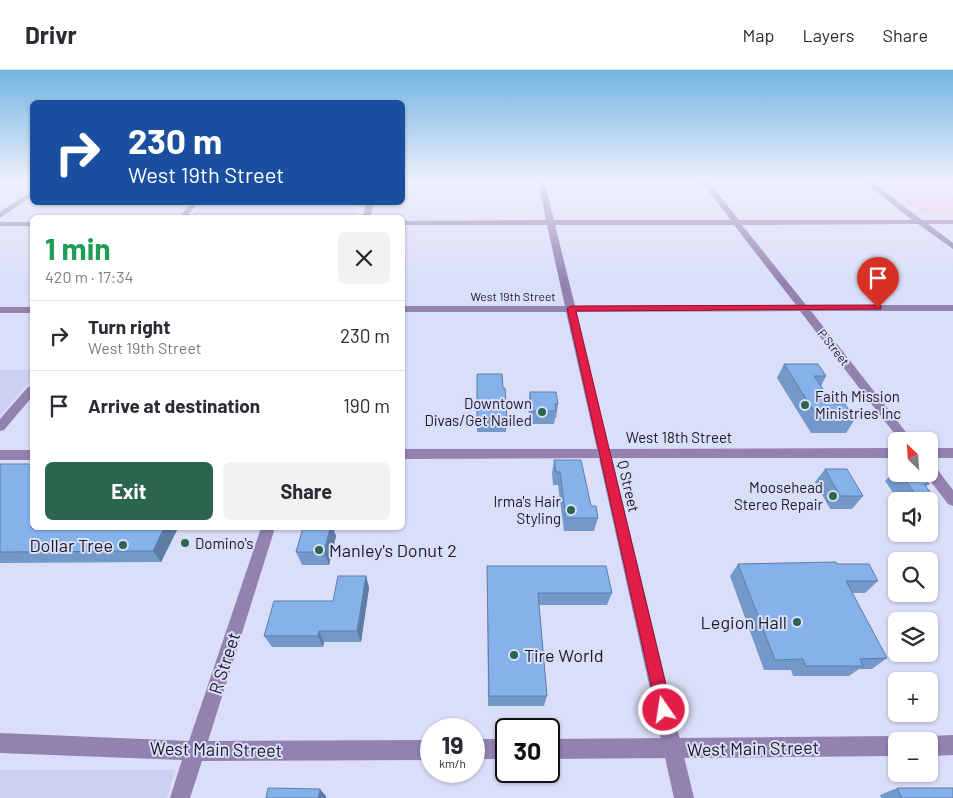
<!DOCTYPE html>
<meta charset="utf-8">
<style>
:root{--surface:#fff;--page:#f2f2f3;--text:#2b2b33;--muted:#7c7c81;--line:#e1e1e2;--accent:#2b654e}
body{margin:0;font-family:Barlow,sans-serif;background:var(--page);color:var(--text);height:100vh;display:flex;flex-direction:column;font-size:19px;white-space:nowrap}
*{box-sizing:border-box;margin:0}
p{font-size:16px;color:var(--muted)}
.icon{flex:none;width:28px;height:28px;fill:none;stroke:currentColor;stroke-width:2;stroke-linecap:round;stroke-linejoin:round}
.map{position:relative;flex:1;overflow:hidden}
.sheet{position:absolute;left:30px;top:145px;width:375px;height:315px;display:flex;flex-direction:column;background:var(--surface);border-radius:8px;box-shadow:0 1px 4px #0004}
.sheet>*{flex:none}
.top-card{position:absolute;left:30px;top:30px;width:375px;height:105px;border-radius:8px;box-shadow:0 1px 4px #0004;background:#1a4fa0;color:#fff;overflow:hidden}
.needle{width:32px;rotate:335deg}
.tools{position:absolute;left:888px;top:362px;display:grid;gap:10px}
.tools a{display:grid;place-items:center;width:50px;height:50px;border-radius:8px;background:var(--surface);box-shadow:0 1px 4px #0004;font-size:25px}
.speed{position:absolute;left:420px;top:648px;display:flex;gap:10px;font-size:25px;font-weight:700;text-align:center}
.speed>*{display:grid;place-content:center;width:65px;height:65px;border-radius:50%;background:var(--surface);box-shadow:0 1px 4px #0004;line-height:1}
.speed small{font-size:12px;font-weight:400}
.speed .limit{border:2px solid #111;border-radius:8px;background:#fff;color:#111}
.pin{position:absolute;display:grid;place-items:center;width:42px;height:42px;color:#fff;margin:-51px -21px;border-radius:50% 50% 50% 0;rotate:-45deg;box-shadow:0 0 5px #0007}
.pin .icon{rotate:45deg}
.me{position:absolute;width:55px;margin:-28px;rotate:347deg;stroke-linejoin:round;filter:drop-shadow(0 0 4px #0008)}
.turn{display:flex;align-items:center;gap:18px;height:105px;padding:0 15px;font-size:22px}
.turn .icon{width:65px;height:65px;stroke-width:2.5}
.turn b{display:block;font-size:35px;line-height:42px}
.round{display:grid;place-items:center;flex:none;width:52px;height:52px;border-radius:8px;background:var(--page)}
.overview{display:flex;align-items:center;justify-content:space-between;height:85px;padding:0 15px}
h1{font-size:30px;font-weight:700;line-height:38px;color:#1e9e55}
.action{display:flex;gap:10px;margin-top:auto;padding:10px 15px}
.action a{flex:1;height:58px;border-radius:8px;background:var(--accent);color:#fff;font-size:20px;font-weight:700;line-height:58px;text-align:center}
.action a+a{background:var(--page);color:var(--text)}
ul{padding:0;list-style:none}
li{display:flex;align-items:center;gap:15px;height:70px;padding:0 15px;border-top:1px solid var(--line)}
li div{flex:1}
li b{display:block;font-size:19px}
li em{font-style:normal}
header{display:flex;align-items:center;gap:30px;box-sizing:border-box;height:70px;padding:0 25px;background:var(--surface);border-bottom:1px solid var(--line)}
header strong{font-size:24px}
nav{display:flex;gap:28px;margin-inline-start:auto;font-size:18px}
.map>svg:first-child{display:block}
.built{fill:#cbd0f0}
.green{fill:#e9c3ec}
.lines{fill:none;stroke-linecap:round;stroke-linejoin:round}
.minor{fill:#9382b0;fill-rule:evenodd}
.tertiary{fill:#9382b0;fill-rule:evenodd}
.wall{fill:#7399cb}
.shaded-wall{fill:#5e7da5}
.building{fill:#86b2ec;stroke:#5e7da5}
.route{fill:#e11d48;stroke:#92132f}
.poi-dot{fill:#2b654e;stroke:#dadef8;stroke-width:2}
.labels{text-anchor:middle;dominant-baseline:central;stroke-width:4;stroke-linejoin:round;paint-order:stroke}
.far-street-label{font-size:12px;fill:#1a1c25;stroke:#dadef8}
.poi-label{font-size:15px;fill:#1a1c25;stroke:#dadef8;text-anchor:end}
.street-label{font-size:15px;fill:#1a1c25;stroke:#dadef8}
.near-poi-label{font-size:18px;fill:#1a1c25;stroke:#dadef8;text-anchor:end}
.near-street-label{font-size:18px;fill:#1a1c25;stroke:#dadef8}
</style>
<header>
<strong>Drivr</strong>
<nav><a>Map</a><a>Layers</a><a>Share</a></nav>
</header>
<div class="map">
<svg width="953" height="728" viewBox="0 0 953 728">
<rect width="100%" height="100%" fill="#dadef8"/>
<g class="built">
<polygon points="203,133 203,132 359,133 354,147 191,147"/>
<polygon points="0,300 32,300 32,309 0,346"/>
<polygon points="0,700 175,700 167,728 0,728"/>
</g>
<polygon class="green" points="879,111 953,111 953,145 924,144"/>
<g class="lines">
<g class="minor">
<path d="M538 111H544L554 150H731L701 111H708L739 150H912L863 111H871L922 150H953V154H928L953 173V179L918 154 742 155 806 235H953V241H811L913 371H900L800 241 576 242 609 379 896 378V388H612L694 728H674L599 388 402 389V379H597L566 242H402V236H565L547 155H402V151L546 150ZM555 155H734L796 235 575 236Z"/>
<polygon points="32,121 32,126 0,148 0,142"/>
<polygon points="191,132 198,132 186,148 179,148"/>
<rect x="0" y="152" width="32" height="4"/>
<rect x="0" y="237" width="32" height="6"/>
<polygon points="32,316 32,327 4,360 0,361 0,349 28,317"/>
<rect x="929" y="378" width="24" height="10"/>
<rect x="0" y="380" width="32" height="10"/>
<polygon points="929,394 934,395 953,420 953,436 948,434 925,404 929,404"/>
</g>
<g class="tertiary">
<polygon points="367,132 374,132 370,148 362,148"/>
<polygon points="261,458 275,458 208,671 431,670 431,690 202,691 190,728 170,728 182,690 0,683 0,663 189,671"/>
<polygon points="953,665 953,685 929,686 929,671 921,671 929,666"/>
<polygon points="896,666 904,671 896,671 896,686 549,689 549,669"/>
<rect x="474" y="669" width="32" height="20"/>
</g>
</g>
<g class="wall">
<polygon points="784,294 826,306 821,316 833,334 855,349 846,363 811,363 777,308"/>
<polygon points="477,304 507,348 506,362 477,362"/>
<polygon points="530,322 558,334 556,348 555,348 554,354 530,354 528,335"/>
<polygon points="554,390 591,436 598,448 594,461 564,461 558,415 553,415 552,403"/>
<polygon points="0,394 32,458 178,458 161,492 0,493"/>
<polygon points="825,399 863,426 852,439 830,439 815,412"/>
<polygon points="896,399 896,404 921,404 929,414 926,416 933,426 928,431 899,431 885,411"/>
<polygon points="303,458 333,458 336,466 329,495 302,495 296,482"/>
<polygon points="738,494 878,511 865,523 852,523 887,588 872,599 859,599 849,606 793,606 791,600 764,600 730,506"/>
<polygon points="487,496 612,523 607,535 539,535 547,626 544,636 488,636"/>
<polygon points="366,506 369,518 361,572 324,572 323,577 272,577 264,566 333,531"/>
<polygon points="897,718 953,728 881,728 880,725"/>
</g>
<g class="shaded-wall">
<polygon points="164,458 178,458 161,492 153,481"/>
<polygon points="330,458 333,458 336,466 329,495 324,482"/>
<polygon points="366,506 369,518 361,572 357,561"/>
<polygon points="319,561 324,572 323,577 318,566"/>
<polygon points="320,719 326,726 326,728 318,728"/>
</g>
<g class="building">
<polygon points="784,294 818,294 826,306 814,306 833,334 845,334 855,349 819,349"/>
<polygon points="477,304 502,304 503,318 505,318 507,348 477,348"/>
<polygon points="530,322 556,322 558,334 555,334 556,341 531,341"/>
<polygon points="554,390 581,390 591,436 596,436 598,448 566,448 560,402 556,402"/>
<polygon points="0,394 32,394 32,458 164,458 153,481 0,482"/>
<polygon points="825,399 847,399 863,426 840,426"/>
<polygon points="901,404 921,404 929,414 924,414 933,426 917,426"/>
<polygon points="303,458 330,458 324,482 296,482"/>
<polygon points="836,492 837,494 869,494 878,511 846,511 887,588 860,589 863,596 806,596 803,589 775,590 738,494"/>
<polygon points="487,496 606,496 612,523 538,523 547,626 489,626"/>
<polygon points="338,506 366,506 357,561 319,561 318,566 264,566 274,531 333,531"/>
<polygon points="268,718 320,719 318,728 266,728"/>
<polygon points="897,718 953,718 953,728 902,728"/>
</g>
<linearGradient id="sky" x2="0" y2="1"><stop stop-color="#73b4e3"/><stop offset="0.52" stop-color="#eef0fc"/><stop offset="1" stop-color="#eef0fc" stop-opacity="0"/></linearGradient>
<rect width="953" height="213" fill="url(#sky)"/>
<polygon class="route" points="878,235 881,236 881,239 576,241 672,640 670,646 664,649 658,646 567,238 571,236"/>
<g class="poi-dot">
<circle cx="805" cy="335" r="5"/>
<circle cx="542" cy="342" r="5"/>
<circle cx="833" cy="426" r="5"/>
<circle cx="571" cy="440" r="5"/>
<circle cx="185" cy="473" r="5"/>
<circle cx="123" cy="475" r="5"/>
<circle cx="319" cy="480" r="5"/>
<circle cx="797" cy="552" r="5"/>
<circle cx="514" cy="585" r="5"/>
</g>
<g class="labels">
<g class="far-street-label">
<text x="513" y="226">West 19th Street</text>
<text transform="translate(834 277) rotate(52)">P Street</text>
</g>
<g class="poi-label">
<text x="815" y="326" text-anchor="start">Faith Mission<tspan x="815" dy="17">Ministries Inc</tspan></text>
<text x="532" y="333">Downtown<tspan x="532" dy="17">Divas/Get Nailed</tspan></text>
<text x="823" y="417">Moosehead<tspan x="823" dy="17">Stereo Repair</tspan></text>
<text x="561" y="431">Irma's Hair<tspan x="561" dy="17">Styling</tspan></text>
<text x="195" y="473" text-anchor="start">Domino's</text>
</g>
<g class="street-label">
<text x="679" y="367">West 18th Street</text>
<text transform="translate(629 416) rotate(77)">Q Street</text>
</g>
<g class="near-poi-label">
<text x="113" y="475">Dollar Tree</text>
<text x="329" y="480" text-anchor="start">Manley's Donut 2</text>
<text x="787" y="552">Legion Hall</text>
<text x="524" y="585" text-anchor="start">Tire World</text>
</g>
<g class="near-street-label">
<text transform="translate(224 593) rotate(-72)">R Street</text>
<text transform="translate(753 678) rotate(-1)">West Main Street</text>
<text transform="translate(216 679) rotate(1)">West Main Street</text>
</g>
</g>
</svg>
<div class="tools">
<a><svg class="needle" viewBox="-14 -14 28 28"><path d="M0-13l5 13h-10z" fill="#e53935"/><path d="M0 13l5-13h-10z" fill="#7c7c81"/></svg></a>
<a><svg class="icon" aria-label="sound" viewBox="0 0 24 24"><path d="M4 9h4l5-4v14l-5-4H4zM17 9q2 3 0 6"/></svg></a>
<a><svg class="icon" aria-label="search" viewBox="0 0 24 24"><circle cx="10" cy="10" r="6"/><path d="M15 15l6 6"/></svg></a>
<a><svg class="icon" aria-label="layers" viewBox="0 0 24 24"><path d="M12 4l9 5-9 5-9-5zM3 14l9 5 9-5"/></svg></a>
<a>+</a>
<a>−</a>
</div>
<div class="speed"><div>19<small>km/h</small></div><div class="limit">30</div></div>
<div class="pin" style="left:878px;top:238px;background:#d93025"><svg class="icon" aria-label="arrive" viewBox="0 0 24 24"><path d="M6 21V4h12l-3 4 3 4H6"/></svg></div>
<svg class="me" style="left:664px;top:640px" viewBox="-20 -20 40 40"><circle r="17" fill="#e11d48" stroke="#fff" stroke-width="3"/><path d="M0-11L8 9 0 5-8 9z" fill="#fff"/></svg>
<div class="top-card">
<div class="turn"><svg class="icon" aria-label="right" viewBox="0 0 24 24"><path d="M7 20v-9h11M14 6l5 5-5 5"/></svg><div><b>230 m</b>West 19th Street</div></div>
</div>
<section class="sheet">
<div class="overview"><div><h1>1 min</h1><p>420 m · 17:34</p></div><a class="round"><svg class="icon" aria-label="close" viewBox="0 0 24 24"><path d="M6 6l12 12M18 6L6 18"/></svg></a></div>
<ul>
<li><svg class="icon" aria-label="right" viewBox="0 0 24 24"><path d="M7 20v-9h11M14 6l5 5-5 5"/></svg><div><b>Turn right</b><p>West 19th Street</p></div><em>230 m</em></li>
<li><svg class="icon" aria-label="arrive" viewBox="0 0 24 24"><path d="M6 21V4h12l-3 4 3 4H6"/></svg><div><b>Arrive at destination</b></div><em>190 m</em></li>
</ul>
<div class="action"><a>Exit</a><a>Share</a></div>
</section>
</div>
